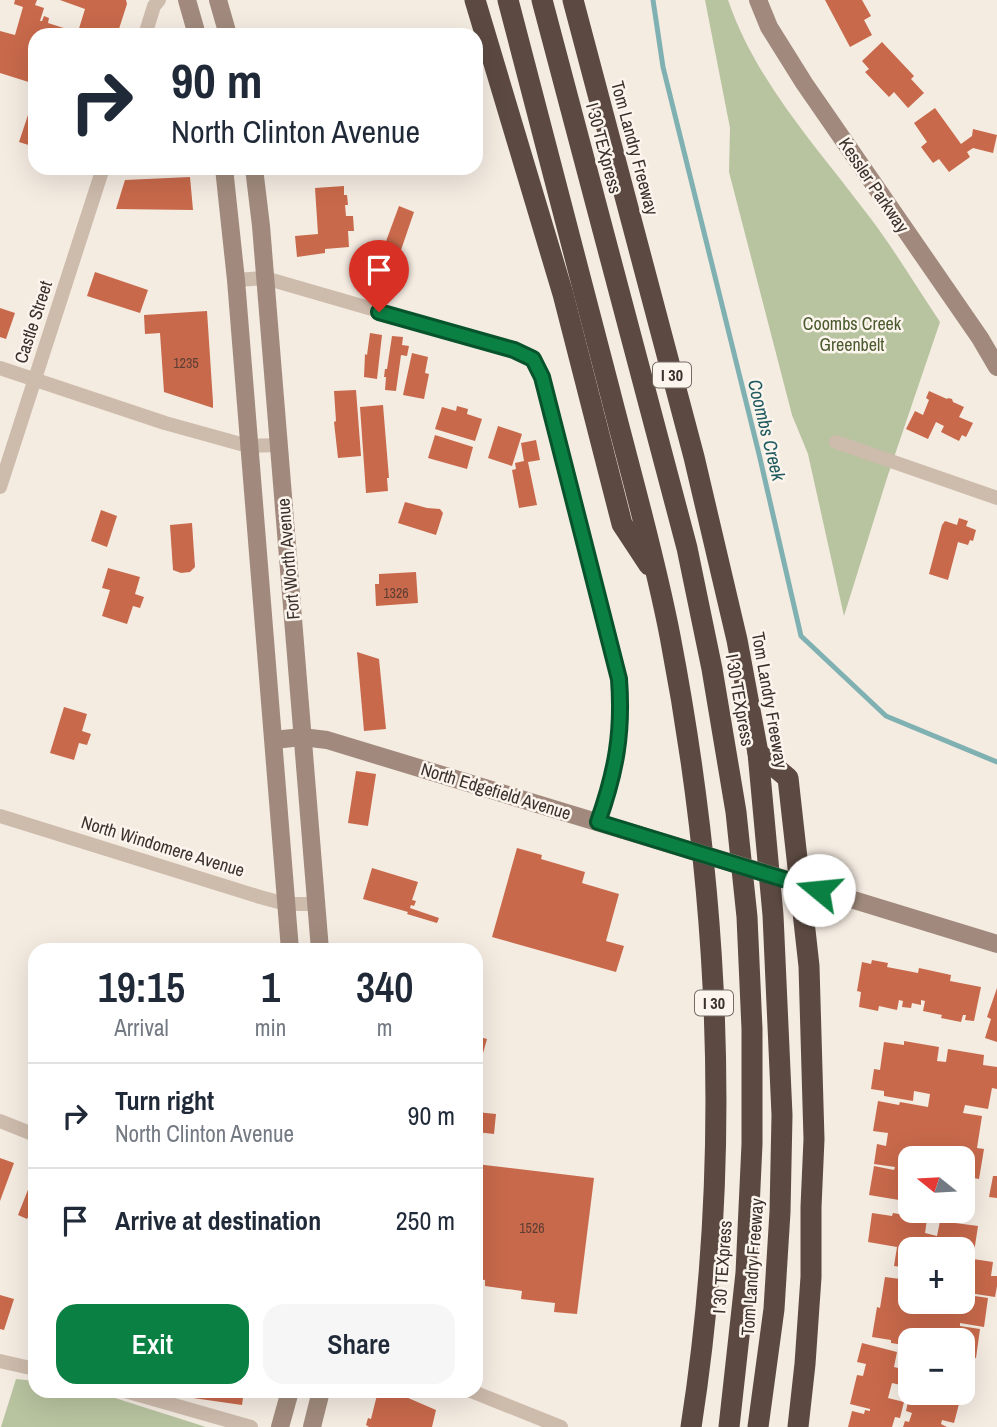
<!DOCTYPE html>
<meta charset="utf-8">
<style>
:root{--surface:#fff;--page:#f6f6f7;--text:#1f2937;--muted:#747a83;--line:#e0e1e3;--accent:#0b8043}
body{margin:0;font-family:"Archivo Narrow",sans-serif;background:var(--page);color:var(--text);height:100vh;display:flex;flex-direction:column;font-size:26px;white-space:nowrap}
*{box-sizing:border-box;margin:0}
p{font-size:23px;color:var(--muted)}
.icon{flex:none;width:38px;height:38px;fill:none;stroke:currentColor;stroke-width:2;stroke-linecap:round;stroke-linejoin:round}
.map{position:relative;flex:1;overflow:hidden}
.side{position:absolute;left:28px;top:943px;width:455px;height:455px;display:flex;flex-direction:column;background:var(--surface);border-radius:21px;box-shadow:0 7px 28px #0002}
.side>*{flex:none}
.top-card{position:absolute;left:28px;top:28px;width:455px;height:147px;border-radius:21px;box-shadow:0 7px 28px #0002;background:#fff;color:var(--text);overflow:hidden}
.needle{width:46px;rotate:288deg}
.controls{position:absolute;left:898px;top:1146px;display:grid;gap:14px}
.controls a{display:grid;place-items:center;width:77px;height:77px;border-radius:14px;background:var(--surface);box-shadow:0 7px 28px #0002;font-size:35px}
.pin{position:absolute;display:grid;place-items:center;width:60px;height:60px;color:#fff;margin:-72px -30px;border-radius:50% 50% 50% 0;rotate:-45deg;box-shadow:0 0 7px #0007}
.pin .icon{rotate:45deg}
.me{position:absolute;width:77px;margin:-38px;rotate:287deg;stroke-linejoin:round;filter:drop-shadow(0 0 5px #0008)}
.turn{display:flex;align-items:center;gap:24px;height:147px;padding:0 28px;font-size:32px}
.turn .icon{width:91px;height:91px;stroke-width:2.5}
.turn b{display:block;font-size:49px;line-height:60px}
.eta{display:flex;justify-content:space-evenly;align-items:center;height:119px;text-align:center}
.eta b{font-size:42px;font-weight:600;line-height:49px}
.cta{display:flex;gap:14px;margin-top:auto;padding:14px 28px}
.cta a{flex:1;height:80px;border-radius:21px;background:var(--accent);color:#fff;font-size:28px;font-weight:600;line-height:80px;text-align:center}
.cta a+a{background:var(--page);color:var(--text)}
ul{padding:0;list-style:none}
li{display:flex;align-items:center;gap:21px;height:105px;padding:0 28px;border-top:2px solid var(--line)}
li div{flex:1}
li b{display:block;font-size:26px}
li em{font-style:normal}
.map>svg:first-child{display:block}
.green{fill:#b8c4a0}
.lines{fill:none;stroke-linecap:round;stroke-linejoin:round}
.stream{stroke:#7fb0b2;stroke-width:5}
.building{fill:#c8694b;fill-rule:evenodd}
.street{stroke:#cdbbac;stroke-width:14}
.secondary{stroke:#a18a7d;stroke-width:18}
.highway{stroke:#5c4a42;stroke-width:21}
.secondary-bridge{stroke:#a18a7d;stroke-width:18}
.route-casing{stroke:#07532c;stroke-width:18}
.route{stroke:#0b8043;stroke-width:12}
.labels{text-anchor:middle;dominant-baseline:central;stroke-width:5;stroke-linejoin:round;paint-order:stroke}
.number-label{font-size:14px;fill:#5e3e33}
.shield{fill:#fbf5ee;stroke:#756b66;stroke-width:2}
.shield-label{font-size:16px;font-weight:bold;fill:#3b302b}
.street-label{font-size:18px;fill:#3b302b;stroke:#fbf5ee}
.park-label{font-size:18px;fill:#4a5a2e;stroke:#fbf5ee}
.water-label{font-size:19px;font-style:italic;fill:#1f5a5e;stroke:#fbf5ee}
</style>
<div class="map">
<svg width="997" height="1427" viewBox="0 0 997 1427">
<rect width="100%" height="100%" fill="#f4ebe1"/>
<g class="green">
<path d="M705 0H728C756 82 817 147 868 215 894 249 916 286 940 322L887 478 844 616 808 454 792 415 729 172 730 128Z"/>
<polygon points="16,1379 35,1381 35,1391 93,1391 206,1427 1,1427"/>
</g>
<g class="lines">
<polyline class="stream" points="653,0 663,67 759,454 801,636 886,716 997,762"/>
</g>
<g class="building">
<polygon points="15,0 37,0 35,5 44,8 40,21 42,21 44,16 49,18 48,23 70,30 68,35 35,35 35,84 0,73 0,31 15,35 23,7 14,4"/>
<polygon points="60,0 126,0 127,4 117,35 77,35 85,9"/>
<polygon points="825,0 862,0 871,16 864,20 872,35 850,47"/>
<polygon points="882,42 914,76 911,79 924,93 908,108 894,92 889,97 865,72 869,69 862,61"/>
<polygon points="935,108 961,144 972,136 973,129 997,135 993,153 973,148 967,152 970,157 949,172 939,159 933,163 921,147 927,142 914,123"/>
<polygon points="29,112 35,114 35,147 19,142"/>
<polygon points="190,177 193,210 116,209 125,180"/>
<polygon points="344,186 344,195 347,195 348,205 345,205 346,216 353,216 354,231 348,231 349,247 325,249 325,253 297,257 295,236 318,234 315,188"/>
<polygon points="399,206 414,212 401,250 385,244"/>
<polygon points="95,272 148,290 140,313 87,296"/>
<polygon points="0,308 15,313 6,339 0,337"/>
<polygon points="207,311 213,402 213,408 164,392 160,333 145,334 144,315"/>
<polygon points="370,333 382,335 377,379 364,377 365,354 367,355"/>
<polygon points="392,336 403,337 402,345 409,346 407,356 401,355 396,391 385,390 386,377 384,377 385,369 387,369"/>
<polygon points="412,353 428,357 425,373 429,374 424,399 403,395"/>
<polygon points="356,390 361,456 338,458 334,422 336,421 334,391"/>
<polygon points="929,391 947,399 948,398 952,399 953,402 964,407 959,417 973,423 966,437 962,435 959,441 941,432 944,426 936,422 928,439 906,429 915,411 923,415 929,400 926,398"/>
<polygon points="383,405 389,478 387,478 388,491 366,493 360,407"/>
<polygon points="457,406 468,409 467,414 482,419 475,441 435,429 442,407 456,411"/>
<polygon points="498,426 522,434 512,466 488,458"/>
<polygon points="435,435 473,447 467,469 428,458"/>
<polygon points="536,440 540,460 528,462 537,505 519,508 512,470 516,469 515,463 524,461 521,443"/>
<polygon points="405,502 427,508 440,509 443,513 436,535 398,523"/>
<polygon points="101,510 117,516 107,547 91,541"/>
<polygon points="959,518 968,521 966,526 976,530 973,541 970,540 968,545 958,542 948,580 929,574 942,525 945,521 957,525"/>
<polygon points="192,523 195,567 190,572 181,573 173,570 170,525"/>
<polygon points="108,568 140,577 135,594 144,597 140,608 133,606 127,624 102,616 110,590 102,588"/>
<polygon points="416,572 418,603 376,606 375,584 379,584 379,574"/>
<polygon points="357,652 379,659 386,729 364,731"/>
<polygon points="64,707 87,714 82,731 91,734 87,745 79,743 74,760 50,753"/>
<polygon points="356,771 376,774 368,826 348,823"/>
<polygon points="517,848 542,855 541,859 585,872 582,883 619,894 606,941 624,946 616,972 492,937"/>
<polygon points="372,868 418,882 412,900 416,901 414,906 411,905 410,908 439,918 437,923 407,914 408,912 363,899"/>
<polygon points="872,960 888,963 887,967 918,973 919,968 951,975 950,981 981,987 974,1021 965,1020 966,1015 963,1015 961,1022 941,1018 942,1015 923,1011 925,1001 921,1000 921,1005 912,1003 911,1008 902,1007 903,1001 899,1000 897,1010 879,1006 878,1011 859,1007 861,992 857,991 862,962 871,964"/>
<polygon points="997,988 997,1042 985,1038 991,1019 987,1017"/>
<polygon points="476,1036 487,1039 482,1057 476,1055"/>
<polygon points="904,1041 939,1047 937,1061 946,1062 948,1049 984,1055 983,1065 997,1067 997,1089 992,1088 988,1109 965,1105 963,1113 982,1116 977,1148 984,1149 979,1179 962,1176 962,1158 910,1158 910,1187 907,1187 905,1201 869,1195 874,1166 894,1170 895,1167 874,1164 877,1144 886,1146 888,1133 873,1131 878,1101 899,1105 900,1102 928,1107 930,1094 914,1091 913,1101 884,1096 884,1091 871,1089 874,1069 880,1070 884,1042 904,1045"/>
<polygon points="476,1112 496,1114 494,1134 476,1132"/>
<polygon points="0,1158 14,1163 0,1201"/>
<polygon points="476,1164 594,1178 577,1314 554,1312 555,1303 521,1299 522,1291 485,1286 485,1280 476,1279"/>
<polygon points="35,1172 35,1215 30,1213 27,1219 18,1215"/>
<polygon points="993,1176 997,1176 997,1198 989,1197"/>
<polygon points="962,1178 974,1180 970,1200 962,1199"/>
<path d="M872 1213 892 1216 893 1213 927 1219 925 1233 937 1236 940 1221 978 1226 973 1259 993 1262 991 1276H997V1286L995 1297 969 1293 968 1295 988 1298 984 1327 960 1323V1326L980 1329 976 1358 962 1356V1340H940L942 1333 937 1332V1336L928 1335 927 1340H910V1346L891 1343V1340L872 1337 877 1307 880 1308 885 1277 900 1279 902 1267 894 1266 897 1247 868 1242ZM910 1250H962V1302H910Z"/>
<polygon points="0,1295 14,1299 4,1330 0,1329"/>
<polygon points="34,1313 35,1313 35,1336 28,1334"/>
<polygon points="862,1343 897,1352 894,1367 910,1371 909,1387 892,1383 888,1398 904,1402 900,1418 895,1417 892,1427 848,1427 852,1411 864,1414 865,1410 870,1411 870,1409 850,1404 857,1375 863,1376 866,1364 857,1362"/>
<polygon points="962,1380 967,1382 963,1400 946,1396 945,1401 959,1404 954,1423 942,1420 941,1424 947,1427 903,1427 905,1421 909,1422 912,1413 906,1411 909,1397 914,1398 916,1393 962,1393"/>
<polygon points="187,1391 244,1391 242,1405 186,1397"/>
<polygon points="378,1391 392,1391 436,1410 432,1427 369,1427 366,1425 368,1418 371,1419"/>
</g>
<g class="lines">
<g class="street">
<polyline points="145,35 154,6 159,0"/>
<path d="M236 280 265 278 514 350 533 359 542 377 619 679C623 731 615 774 598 822"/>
<polyline points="0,368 165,423 248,446 278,445"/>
<polyline points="836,442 997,498"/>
<polyline points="0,487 103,168"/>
<polyline points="0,816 260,897 286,904 316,904"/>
<polyline points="0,1121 35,1135"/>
<polyline points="0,1361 35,1369"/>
<polyline points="125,1391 251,1427"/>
<polyline points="471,1391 561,1427"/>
</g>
<g class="secondary">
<polyline points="187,0 197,35"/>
<polyline points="218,0 228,35"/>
<polyline points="758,0 769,27 804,83 980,338 997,367"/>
<polyline points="224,168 236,280 290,950"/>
<polyline points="254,168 261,226 320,950"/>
<polyline points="274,740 302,737 327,740 623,830"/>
<polyline points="844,897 997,944"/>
<polyline points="280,1427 290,1391"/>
<polyline points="312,1427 321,1391"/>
</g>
<g class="highway">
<polyline points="475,0 563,294 622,524 649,565"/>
<path d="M508 0C542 129 575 259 609 388 630 471 654 553 670 636 720 896 732 1165 691 1427"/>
<polyline points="542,0 687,548 712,669 736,812 747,917 752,1029 752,1144 746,1273 729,1427"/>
<polyline points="573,0 694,457 737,640 758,753 773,915 782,1115 780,1212 774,1309 758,1427"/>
<polyline points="758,753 788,778 809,966 814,1139 811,1207 811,1277 805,1364 798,1427"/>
</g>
<polyline class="secondary-bridge" points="623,830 844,897"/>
</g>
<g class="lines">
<g class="route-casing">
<path id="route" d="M379 312 514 350 533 359 542 377 619 679C623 733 616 771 598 822L819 890"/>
</g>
<use href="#route" class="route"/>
</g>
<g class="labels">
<g class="number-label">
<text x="186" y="363">1235</text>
<text x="396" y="593">1326</text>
<text x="532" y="1228">1526</text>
</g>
<g class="shield">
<rect x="653" y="362.5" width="38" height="25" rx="5"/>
<rect x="695" y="990.5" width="38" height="25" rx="5"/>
</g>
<g class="shield-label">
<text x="672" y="375">I 30</text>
<text x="714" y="1003">I 30</text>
</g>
<g class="street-label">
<text transform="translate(604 148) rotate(75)">I 30 TEXpress</text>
<text transform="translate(635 148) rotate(75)">Tom Landry Freeway</text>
<text transform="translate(874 185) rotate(56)">Kessler Parkway</text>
<text transform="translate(33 322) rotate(-72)">Castle Street</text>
<text transform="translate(288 559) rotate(-95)">Fort Worth Avenue</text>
<text transform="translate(740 700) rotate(80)">I 30 TEXpress</text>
<text transform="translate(770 700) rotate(80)">Tom Landry Freeway</text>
<text transform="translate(496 791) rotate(17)">North Edgefield Avenue</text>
<text transform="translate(163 846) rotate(17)">North Windomere Avenue</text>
<text transform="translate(722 1267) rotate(-86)">I 30 TEXpress</text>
<text transform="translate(752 1267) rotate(-86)">Tom Landry Freeway</text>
</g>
<g class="park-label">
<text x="852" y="323">Coombs Creek<tspan x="852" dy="21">Greenbelt</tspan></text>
</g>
<g class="water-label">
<text transform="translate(767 430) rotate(76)">Coombs Creek</text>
</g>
</g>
</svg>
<div class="controls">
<a><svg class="needle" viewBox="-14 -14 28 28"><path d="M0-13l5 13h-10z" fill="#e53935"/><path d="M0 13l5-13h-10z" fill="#747a83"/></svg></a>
<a>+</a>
<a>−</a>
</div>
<div class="pin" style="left:379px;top:312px;background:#d93025"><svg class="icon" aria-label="arrive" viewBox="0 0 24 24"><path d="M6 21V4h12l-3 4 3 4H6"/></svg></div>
<svg class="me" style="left:819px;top:890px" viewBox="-20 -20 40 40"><circle r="19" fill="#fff"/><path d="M0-13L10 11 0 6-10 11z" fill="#0b8043"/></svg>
<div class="top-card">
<div class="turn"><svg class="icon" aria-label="right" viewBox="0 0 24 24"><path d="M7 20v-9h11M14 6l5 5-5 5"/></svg><div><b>90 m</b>North Clinton Avenue</div></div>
</div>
<section class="side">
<div class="eta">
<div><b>19:15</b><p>Arrival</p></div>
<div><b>1</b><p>min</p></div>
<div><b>340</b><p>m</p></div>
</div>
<ul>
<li><svg class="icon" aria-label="right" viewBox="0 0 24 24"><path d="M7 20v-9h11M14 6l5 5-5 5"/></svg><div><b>Turn right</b><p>North Clinton Avenue</p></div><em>90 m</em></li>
<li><svg class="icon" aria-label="arrive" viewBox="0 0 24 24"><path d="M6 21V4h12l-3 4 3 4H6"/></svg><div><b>Arrive at destination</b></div><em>250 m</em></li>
</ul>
<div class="cta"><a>Exit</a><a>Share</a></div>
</section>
</div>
